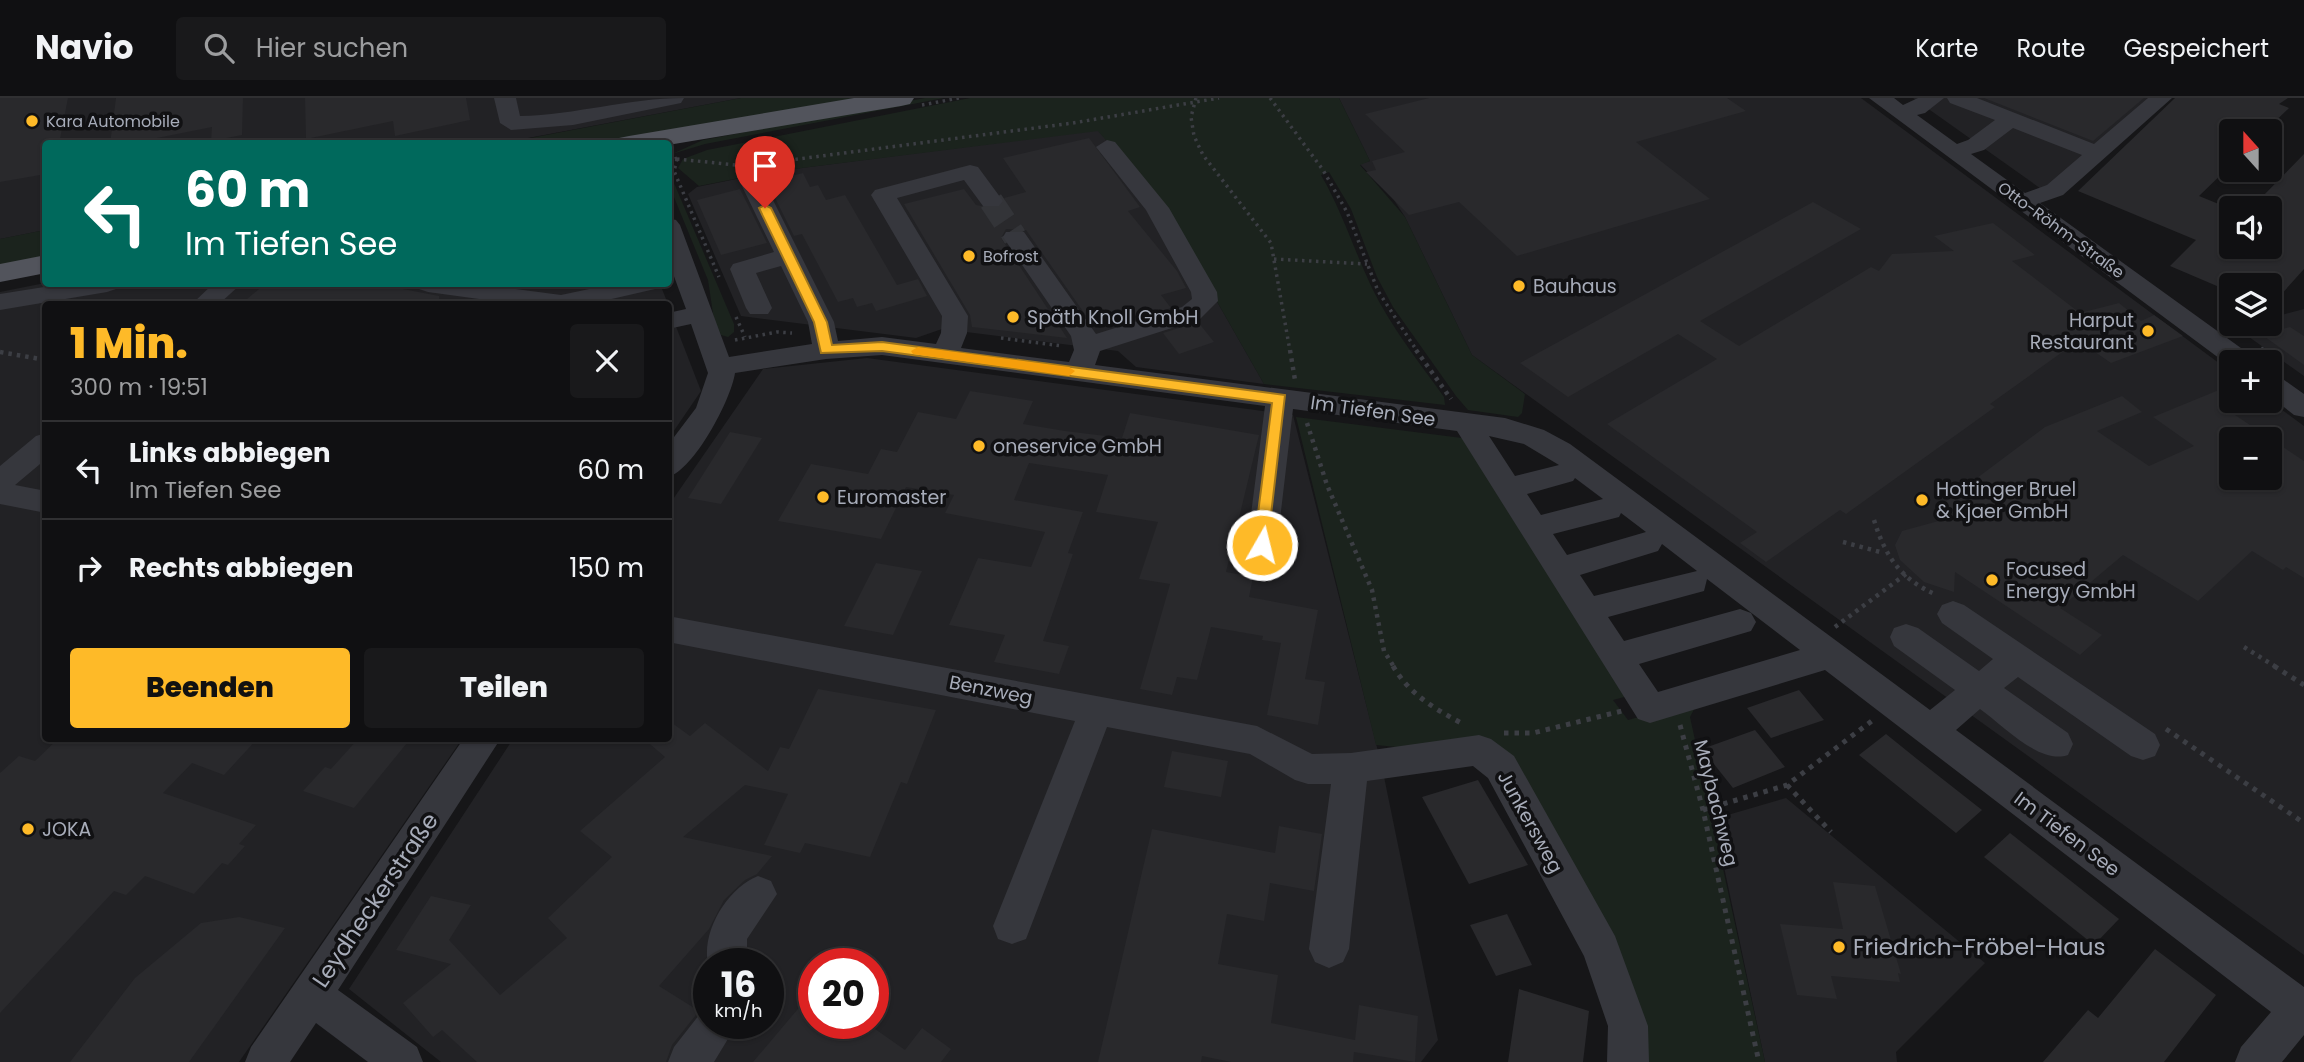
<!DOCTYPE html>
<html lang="de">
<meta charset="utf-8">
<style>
:root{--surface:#101012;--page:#19191b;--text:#f1f3f6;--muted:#9c9d9f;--line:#303032;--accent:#feba28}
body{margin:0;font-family:Poppins,sans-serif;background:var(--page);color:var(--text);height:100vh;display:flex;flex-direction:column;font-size:26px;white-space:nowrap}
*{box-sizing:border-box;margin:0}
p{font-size:23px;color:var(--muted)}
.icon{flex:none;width:38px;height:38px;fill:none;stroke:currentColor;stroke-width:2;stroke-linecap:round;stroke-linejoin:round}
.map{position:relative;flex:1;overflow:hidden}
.side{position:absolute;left:42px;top:203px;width:630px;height:441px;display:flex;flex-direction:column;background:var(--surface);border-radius:7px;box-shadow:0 2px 5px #0004,0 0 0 2px var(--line)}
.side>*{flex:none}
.hud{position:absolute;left:42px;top:42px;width:630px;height:147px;border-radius:7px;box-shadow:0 2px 5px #0004,0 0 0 2px var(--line);background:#00695c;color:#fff;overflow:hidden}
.needle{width:46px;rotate:339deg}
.buttons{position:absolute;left:2219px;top:21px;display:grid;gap:14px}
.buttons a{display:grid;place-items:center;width:63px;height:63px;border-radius:7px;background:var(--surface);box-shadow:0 2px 5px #0004,0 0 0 2px var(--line);font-size:35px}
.speed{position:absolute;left:693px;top:850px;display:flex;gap:14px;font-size:35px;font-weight:700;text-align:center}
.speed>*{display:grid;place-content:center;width:91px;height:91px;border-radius:50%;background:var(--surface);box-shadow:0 2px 5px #0004,0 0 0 2px var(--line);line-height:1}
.speed small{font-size:18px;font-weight:400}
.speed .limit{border:10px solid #d22;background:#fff;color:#111}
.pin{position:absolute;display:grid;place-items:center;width:60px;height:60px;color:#fff;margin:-72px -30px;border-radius:50% 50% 50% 0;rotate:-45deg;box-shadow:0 0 7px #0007}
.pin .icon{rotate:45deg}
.me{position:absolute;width:77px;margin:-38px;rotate:8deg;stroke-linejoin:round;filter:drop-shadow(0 0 5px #0008)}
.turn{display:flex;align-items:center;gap:24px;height:147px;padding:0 28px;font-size:32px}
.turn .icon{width:91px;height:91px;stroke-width:2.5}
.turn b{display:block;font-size:49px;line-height:60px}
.round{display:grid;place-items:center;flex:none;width:74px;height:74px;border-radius:7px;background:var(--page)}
.headline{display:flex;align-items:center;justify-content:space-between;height:119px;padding:0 28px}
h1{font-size:42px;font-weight:800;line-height:52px;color:var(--accent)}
.button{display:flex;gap:14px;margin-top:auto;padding:14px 28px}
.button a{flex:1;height:80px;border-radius:7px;background:var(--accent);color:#111;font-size:28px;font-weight:800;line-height:80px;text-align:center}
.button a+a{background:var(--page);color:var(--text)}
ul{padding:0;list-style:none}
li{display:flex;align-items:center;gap:21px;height:98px;padding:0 28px;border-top:2px solid var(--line)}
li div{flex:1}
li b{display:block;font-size:26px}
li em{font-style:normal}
header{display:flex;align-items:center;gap:42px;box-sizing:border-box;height:98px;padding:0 35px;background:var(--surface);border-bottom:2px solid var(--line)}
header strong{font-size:33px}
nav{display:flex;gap:38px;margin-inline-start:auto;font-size:24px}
.search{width:490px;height:63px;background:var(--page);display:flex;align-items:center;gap:18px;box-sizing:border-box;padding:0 24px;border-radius:7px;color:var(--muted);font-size:26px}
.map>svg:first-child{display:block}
.built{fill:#222225;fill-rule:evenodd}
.green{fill:#1b231d}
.building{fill:#29292c;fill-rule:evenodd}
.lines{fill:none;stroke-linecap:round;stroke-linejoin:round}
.minor-tunnel{stroke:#333438;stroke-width:24;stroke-dasharray:24 12;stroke-linecap:butt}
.path-far2{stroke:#3c3e44;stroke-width:3.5;stroke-dasharray:2.5 4.5;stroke-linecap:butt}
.path-far1{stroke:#3c3e44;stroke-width:4.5;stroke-dasharray:3.5 5;stroke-linecap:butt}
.path{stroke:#3c3e44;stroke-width:5;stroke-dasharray:4.5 6;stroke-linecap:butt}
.minor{fill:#36373d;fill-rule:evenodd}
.major{fill:#52545c;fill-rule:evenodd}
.route{fill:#feba28;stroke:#a5791a;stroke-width:2}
.slow{fill:#f59e0b}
.poi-dot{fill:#feba28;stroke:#111113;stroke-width:2.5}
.labels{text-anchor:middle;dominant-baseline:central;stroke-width:7;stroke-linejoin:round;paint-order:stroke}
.far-poi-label{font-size:16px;fill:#a7acb9;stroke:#111113;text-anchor:start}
.far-street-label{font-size:16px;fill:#a7acb9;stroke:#111113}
.poi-label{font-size:19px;fill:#a7acb9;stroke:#111113;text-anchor:start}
.street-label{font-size:19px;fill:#a7acb9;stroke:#111113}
.near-street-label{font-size:23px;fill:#a7acb9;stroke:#111113}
.near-poi-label{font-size:23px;fill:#a7acb9;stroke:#111113;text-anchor:start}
</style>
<header>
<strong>Navio</strong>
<div class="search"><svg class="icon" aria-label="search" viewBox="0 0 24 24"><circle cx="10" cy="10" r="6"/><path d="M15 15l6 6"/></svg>Hier suchen</div>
<nav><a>Karte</a><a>Route</a><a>Gespeichert</a></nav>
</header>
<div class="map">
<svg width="2304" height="964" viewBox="0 0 2304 964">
<rect width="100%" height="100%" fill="#161618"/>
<g class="built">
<polygon points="0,0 741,0 502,45 46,46 45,132 0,141"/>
<path d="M1339 0H1861L2231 274V303H2270L2304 328V857L1472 257 1405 119 1394 102 1360 66 1370 63ZM2231 341H2270V380H2231Z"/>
<polygon points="1913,0 2168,0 2054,100"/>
<polygon points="1098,32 1162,107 1264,286 1136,269 1118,253 942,231 916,240 741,218 688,96 697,89 770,74"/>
<polygon points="45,185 660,186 668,206 46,206 46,640 462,641 239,964 0,964 0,194"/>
<polygon points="668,208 701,293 669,340 668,340"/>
<polygon points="2304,211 2304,278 2235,229 2270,226 2270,220"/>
<path d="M867 260 1293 317 1382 669 1438 942 1421 964H441L349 891 513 641 668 640 669 407 763 271ZM709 866H768V926H709ZM814 866H873V926H814Z"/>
<polygon points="1786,700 1985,865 1896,954 1897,964 1765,964 1714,721"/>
</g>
<g class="green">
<polygon points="741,0 873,0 616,45 504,45"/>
<polygon points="925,0 944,0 705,46 672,56 703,42"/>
<path d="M970 0H1339L1370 63 1360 67 1405 119 1472 257 1525 296 1522 315 1518 319 1468 312 1456 298 1393 209 1377 179 1351 111 1329 74 1321 77C1342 113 1354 152 1372 190 1391 229 1419 264 1444 299L1445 307 1264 286 1162 107 1098 33 770 74 699 88 678 70 683 61 707 52Z"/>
<polygon points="668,71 734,226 734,234 728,239 721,237 714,222 708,182 669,87"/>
<polygon points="45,132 45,161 0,170 0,141"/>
<polygon points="1296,319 1470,341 1628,598 1613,602 1628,622 1699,602 1690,619 1765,964 1640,964 1515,674 1417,651 1376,647"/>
</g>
<g class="building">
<polygon points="0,0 68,0 59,46 46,46 46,76 0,84"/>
<polygon points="116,0 243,0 242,37 211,43 212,29 127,46 110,46"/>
<polygon points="305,0 466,0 470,22 395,38 393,23 306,41"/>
<polygon points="1429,0 1727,0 1746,13 1636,44 1710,101 1517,158 1459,104 1409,117 1366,74 1376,72 1372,63 1405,54 1365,16"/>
<polygon points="1984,0 2144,0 2093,43"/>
<polygon points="2175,0 2288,0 2279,6 2289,10 2265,33 2231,33 2231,67 2199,98 2231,111 2231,149 2270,149 2270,102 2262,99 2304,56 2304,171 2270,209 2270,187 2231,187 2231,194 2170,168 2196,142 2078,93"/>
<polygon points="1089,40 1140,109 1128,113 1177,173 1186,190 1161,197 1171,210 1149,217 1147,214 1108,226 1100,215 1087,219 1026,132 1006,131 1001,140 1067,240 972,229 970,217 904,106 964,91 976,107 999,111 1005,105 1004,100 1026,94 1003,60"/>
<polygon points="803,75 810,89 818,87 826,102 845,97 897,187 918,181 927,198 876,213 872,205 857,209 853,200 838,204 802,136 794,138 767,84"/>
<polygon points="740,91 767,145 721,157 697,102"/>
<polygon points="1813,104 1861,131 1700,223 1739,248 1871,169 1879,173 1892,156 1954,153 1934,138 1993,125 2035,157 2012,163 2080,215 2119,205 2141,223 2154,217 2183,238 2111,265 2082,245 2068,250 1990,306 1995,309 1846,416 1840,412 1766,464 1740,445 1757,434 1607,326 1717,261 1678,236 1568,299 1520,265"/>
<polygon points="265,186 296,190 301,186 377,186 439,198 439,206 241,206"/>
<polygon points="1198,224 1214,244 1179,256 1163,235"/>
<polygon points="2290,229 2304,238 2304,267 2261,236"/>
<path d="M2231 287 2229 313 2304 363V480L2286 469 2283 472 2252 453 2198 503 2123 457 2060 510 2102 537 2080 557 1955 474 1954 494 1924 484 1900 462 1895 447 1902 433 1957 418 1941 407 2045 329 2122 298 2142 314 2097 333 2149 368 2194 348 2153 319ZM2231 341H2270V380H2231Z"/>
<polygon points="970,293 1033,303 1023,326 1065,333 1122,340 1130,315 1259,337 1226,474 1253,479 1249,499 1318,512 1305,581 1325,584 1318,627 1267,617 1281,545 1262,542 1263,538 1211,529 1197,582 1177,579 1172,597 1140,591 1170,486 1139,481 1158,424 1096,414 1108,377 1029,365 1014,402 1083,414 1068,455 1073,456 1043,543 1069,548 1059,576 994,564 1005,537 949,527 978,460 1031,469 1045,434 945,415 954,397 906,389 881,441 778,423 811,366 868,376 881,351 897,354 918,314 956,321"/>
<polygon points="730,334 762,340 721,406 688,400"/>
<polygon points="876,465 922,473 893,537 844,528"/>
<polygon points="818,591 936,612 907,686 901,684 870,759 805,745 800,755 764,747 788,696 745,687 683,739 772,758 757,776 745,782 724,802 709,831 659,888 699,913 672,947 666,964 477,964 442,932 433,939 403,905 451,866 396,852 431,798 471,807 449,842 500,897 567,840 548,820 612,759 580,733 665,659 643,640 668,640 668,622 690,638 705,625 768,673 780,649 789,651"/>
<polygon points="1799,592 1824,622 1771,640 1747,610"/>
<polygon points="1755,632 1785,669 1733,690 1702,651"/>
<polygon points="1886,636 1917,661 1982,712 1956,735 1859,657"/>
<polygon points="59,640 258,640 224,677 192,665 163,695 256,727 239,746 245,748 228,767 222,765 194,796 145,778 126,797 114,793 0,915 0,675 19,658 35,663"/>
<polygon points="359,640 411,640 354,710 303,693 325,669 331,671"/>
<polygon points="1172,653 1228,663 1221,699 1164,689"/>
<polygon points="1478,682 1528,767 1469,786 1422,699"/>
<polygon points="1279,728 1322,736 1314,793 1270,785 1264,823 1227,816 1218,866 1278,877 1271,925 1355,942 1359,907 1418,918 1415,964 1354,954 1353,964 1231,964 1202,958 1201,964 1098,964 1152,731 1275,755"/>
<polygon points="2010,735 2119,821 2094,847 1984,759"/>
<polygon points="1833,784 1875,788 1901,876 1898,875 1900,884 1831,878 1837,901 1797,897 1780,826 1843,831"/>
<polygon points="1507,816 1532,867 1496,878 1470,827"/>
<polygon points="239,819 285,830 189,964 70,964 135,880 201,825"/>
<polygon points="2155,851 2216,897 2164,964 2043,964 2088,912 2098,920"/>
<polygon points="1519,891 1589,913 1583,964 1508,964"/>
<polygon points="814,892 814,926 868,926 905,952 922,930 951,951 941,964 753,964"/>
</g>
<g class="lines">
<polyline class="minor-tunnel" points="991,103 1015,139"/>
<g class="path-far2">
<polyline points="1196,0 1191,19 1194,38 1203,57 1271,145 1290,253"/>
<polyline points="1270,0 1323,72 1347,114 1378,193 1417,253"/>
<polyline points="922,7 959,0"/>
<polyline points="677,61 736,67 783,63 1073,25 1219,0"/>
<polyline points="677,61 674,73 719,179"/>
<polyline points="668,63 678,60"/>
<polyline points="1274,161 1367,166"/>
<polyline points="736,219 745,239"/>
<polyline points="1001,240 1062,248"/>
<polyline points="735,242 777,234 792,235"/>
<polyline points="2261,250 2266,253"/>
</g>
<g class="path-far1">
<polyline points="1290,252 1295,282"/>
<polyline points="1416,252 1451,301"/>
<polyline points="2263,252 2283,266"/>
<polyline points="0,254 46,262"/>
<polyline points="1307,325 1327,387 1372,492 1384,553 1394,569"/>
<path d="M1874 422C1885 458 1901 482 1937 497"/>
<polyline points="1843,444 1884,455"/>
<polyline points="1835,529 1910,473"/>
<polyline points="2244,549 2276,569"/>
</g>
<g class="path">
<path d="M1393 568C1409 596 1435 611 1463 626"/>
<polyline points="2274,568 2304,587"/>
<polyline points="1680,627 1703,712 1759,964"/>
<polyline points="2166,631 2304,725"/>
<polyline points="1504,635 1533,635 1622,613"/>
<polyline points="1787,687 1831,734"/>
<polyline points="1703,712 1787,687 1873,622"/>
</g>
<g class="minor">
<path d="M494 0H516L520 18C576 17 628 0 684 0L681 5 573 27 511 32 500 25Z"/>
<path d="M1869 0H1894L1903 7 1918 0H1944L1925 15 1917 17 1957 46 1968 42 1995 22 1950 5 1947 0H1977L2094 46 2148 0H2172L2063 97 2040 105 2252 258 2255 264H2231V269ZM2013 30 2082 57 2047 87 2025 95 1971 56 1984 52Z"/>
<path d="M1107 42 1115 44 1169 110 1217 194 1218 203 1200 221 1100 253 1095 267 1505 320 1544 332 1570 346 1930 612 1955 592 1894 548 1890 539 1894 530 1906 526 1918 530 1979 573 1993 561 1942 525 1937 516 1942 507 1953 503 1964 507 2155 636 2160 647 2155 658 2143 662 2131 658 2018 579 2004 590 2068 635 2073 646 2068 657C2039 667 2003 627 1980 611L1956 632 2304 889V937L2282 964H2235L2241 949 2271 914 1825 572 1650 625 1638 621 1457 333 1293 311 1277 447 1273 455 1262 459 1251 455 1247 447 1265 308 882 257 826 261 735 275C731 302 694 372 668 379V347L696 310 708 275 691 226 668 231V215L686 211 668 162V120L676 122 680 127 729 259 812 246 808 224 781 168 756 175 772 210 768 216H750L746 210 730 171 733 166 774 154 741 86 745 81H761L765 86 834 224 838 243 882 239 936 246 941 235 942 218 871 97 875 92 970 67 978 69 1003 103 999 108H983L964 82 897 100 968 218 967 235 961 250 1069 264 1074 252 1071 238 1003 139 1006 134H1024L1096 236 1182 209 1192 201 1191 194 1146 112 1096 49ZM1489 338 1524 346 1559 367 1515 378ZM1575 380 1603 401 1541 417 1527 396 1573 383ZM1621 415 1646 434 1567 457 1553 436 1619 419ZM1662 446 1697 473 1594 498 1580 477 1658 453ZM1707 481 1800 552 1658 594 1639 566 1751 533 1756 524 1751 515 1740 511 1624 543 1608 519 1704 493Z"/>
<polygon points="63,186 120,186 116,191 107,194 0,212 0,196"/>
<polygon points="213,186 241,186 219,206 192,206"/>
<polygon points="415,186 479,186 561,197 613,186 659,186 655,191 590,206 516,206 428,194 419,191"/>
<polygon points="2270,276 2280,279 2304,296 2304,319 2294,317 2270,298"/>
<polygon points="46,335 46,361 15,387 46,393 46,415 0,406 0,368 36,338"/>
<polygon points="668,518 1257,628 1312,656 1351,655 1479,637 1491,641 1514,658 1615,838 1648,928 1649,964 1607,964 1608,928 1584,858 1488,680 1473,668 1367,683 1349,851 1343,864 1329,870 1315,864 1309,851 1331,686 1308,686 1295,682 1250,656 1107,629 1031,828 1026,841 1012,846 998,841 993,828 1075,623 668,544"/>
<polygon points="464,640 501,640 338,892 417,949 423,964 368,964 316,925 290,964 245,964 251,949"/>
<path d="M758 778 771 783 777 796 747 841V866H709V870C699 836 727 790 758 778Z"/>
<polygon points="709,909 709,926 737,926 714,964 668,964 674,949 703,912"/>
</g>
<g class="major">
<polygon points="854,0 914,0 910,6 901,8 668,47 616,46 619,40 629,38"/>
<polygon points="46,157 46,175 0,184 0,166"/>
</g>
</g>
<polygon class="route" points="765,107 771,110 827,224 832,247 882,244 1285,297 1267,451 1256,451 1254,447 1272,305 882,253 821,255 814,224 759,110"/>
<polygon class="slow" points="918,249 1069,269 1075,273 1069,278 913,256 911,253"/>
<g class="poi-dot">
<circle cx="32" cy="23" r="7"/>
<circle cx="969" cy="158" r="7"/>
<circle cx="1519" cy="188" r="7"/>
<circle cx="1013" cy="219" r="7"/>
<circle cx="2148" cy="233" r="7"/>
<circle cx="979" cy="348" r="7"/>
<circle cx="823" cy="399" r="7"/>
<circle cx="1922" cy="402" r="7"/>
<circle cx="1992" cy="482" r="7"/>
<circle cx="28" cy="731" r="7"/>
<circle cx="1839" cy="849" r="7"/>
</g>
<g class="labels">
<g class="far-poi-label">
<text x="46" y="23">Kara Automobile</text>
<text x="983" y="158">Bofrost</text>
</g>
<g class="far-street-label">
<text transform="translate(2061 132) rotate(36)">Otto-Röhm-Straße</text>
</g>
<g class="poi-label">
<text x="1533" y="188">Bauhaus</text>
<text x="1027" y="219">Späth Knoll GmbH</text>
<text x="2134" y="222" text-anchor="end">Harput<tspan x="2134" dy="22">Restaurant</tspan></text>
<text x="993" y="348">oneservice GmbH</text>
<text x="1936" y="391">Hottinger Bruel<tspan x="1936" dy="22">&amp; Kjaer GmbH</tspan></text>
<text x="837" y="399">Euromaster</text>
<text x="2006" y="471">Focused<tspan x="2006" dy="22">Energy GmbH</tspan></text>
<text x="42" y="731">JOKA</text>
</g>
<g class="street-label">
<text transform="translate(1373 313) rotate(8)">Im Tiefen See</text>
<text transform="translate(991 592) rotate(11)">Benzweg</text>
<text transform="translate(1716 705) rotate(76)">Maybachweg</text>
<text transform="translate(1530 724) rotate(61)">Junkersweg</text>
<text transform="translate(2067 736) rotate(37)">Im Tiefen See</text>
</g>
<g class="near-street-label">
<text transform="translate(375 802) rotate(-56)">Leydheckerstraße</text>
</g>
<g class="near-poi-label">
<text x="1853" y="849">Friedrich-Fröbel-Haus</text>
</g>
</g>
</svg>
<div class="buttons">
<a><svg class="needle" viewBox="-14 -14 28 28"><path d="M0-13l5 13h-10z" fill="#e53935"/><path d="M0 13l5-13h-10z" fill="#9c9d9f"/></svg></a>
<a><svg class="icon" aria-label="sound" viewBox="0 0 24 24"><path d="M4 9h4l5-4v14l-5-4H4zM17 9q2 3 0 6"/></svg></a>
<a><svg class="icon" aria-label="layers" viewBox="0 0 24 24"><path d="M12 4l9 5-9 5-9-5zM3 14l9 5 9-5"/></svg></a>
<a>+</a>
<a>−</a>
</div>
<div class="speed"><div>16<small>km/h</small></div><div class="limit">20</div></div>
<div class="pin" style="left:765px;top:110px;background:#d93025"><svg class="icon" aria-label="arrive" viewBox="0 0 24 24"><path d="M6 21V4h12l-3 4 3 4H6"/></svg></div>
<svg class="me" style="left:1262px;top:447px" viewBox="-20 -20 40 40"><circle r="17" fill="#feba28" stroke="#fff" stroke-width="3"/><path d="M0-11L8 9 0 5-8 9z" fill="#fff"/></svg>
<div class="hud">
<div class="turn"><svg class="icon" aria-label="left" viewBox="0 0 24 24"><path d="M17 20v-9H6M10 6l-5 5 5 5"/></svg><div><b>60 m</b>Im Tiefen See</div></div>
</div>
<section class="side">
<div class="headline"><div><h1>1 Min.</h1><p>300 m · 19:51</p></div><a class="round"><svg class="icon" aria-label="close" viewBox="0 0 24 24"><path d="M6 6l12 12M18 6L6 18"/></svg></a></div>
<ul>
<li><svg class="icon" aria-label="left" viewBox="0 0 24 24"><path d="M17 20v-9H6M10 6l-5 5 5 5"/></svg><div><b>Links abbiegen</b><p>Im Tiefen See</p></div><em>60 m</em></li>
<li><svg class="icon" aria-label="right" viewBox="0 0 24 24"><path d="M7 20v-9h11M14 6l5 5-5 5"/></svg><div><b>Rechts abbiegen</b></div><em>150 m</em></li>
</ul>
<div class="button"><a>Beenden</a><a>Teilen</a></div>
</section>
</div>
